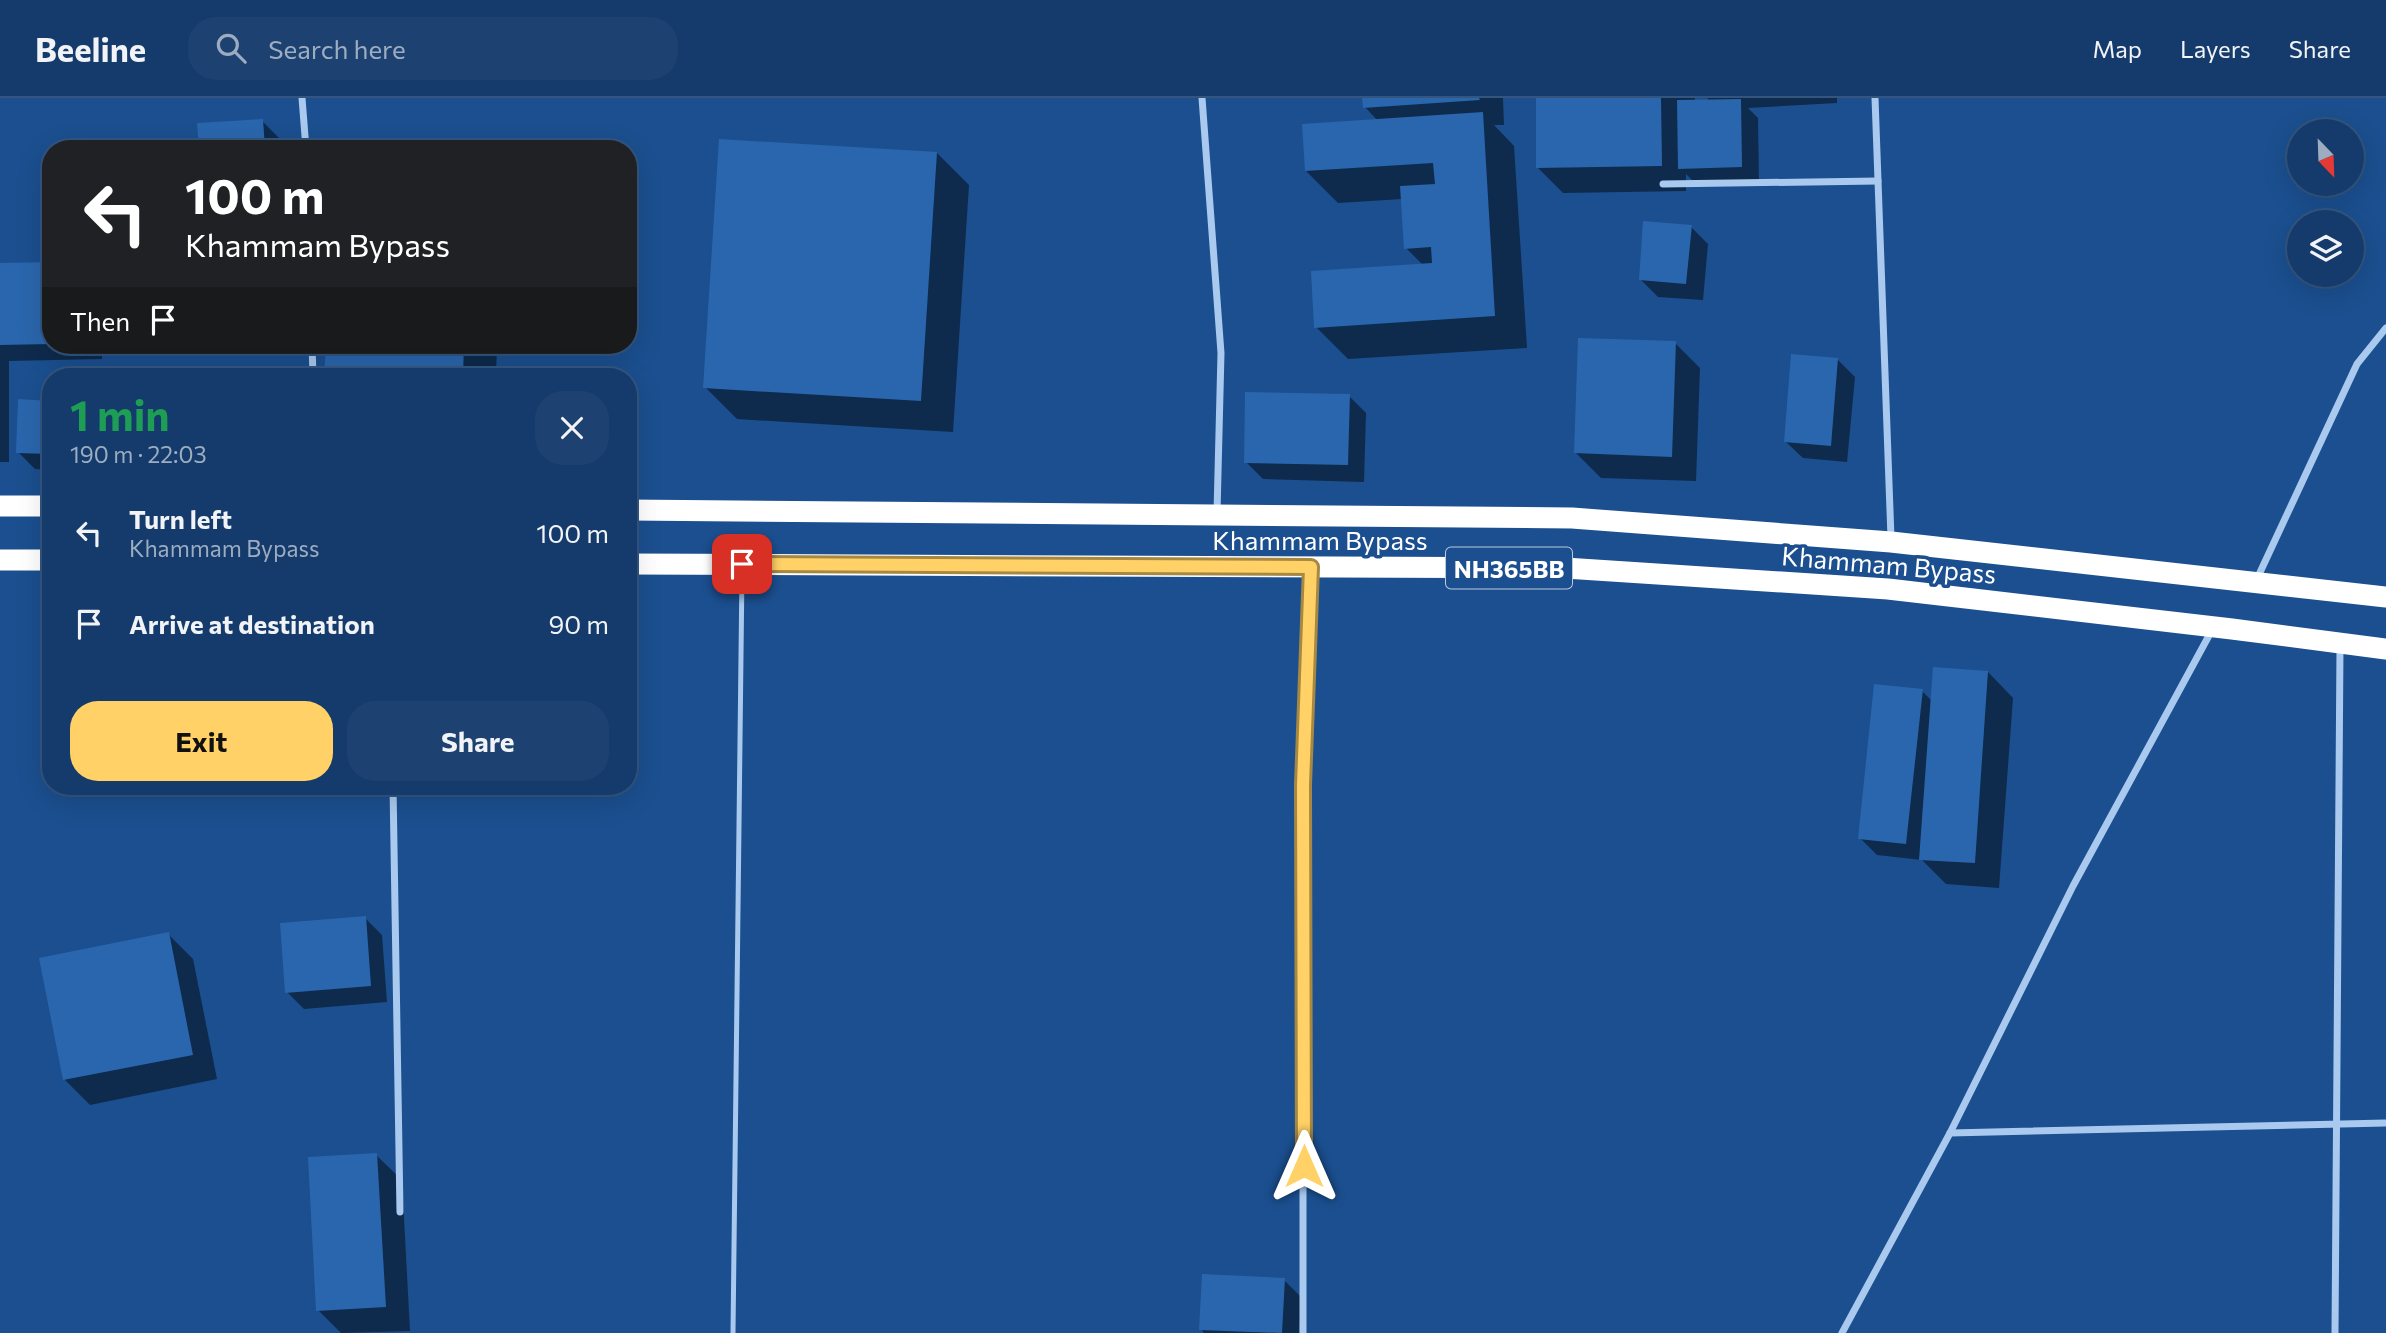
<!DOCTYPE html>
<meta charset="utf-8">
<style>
:root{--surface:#143b6b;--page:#1d4271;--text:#f1f3f6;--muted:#9dadc1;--line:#33557e;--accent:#ffd166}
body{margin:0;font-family:Commissioner,sans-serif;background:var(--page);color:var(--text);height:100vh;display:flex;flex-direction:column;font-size:26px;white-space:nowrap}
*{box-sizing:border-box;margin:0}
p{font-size:23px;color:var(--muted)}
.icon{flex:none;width:38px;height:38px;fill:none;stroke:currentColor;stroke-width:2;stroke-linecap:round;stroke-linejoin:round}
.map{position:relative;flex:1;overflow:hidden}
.details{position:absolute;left:42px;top:270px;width:595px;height:427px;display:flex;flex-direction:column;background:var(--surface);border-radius:28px;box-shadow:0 7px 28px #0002,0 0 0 2px var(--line)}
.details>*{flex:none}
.hud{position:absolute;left:42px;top:42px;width:595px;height:214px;border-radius:28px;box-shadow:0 7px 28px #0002,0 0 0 2px var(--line);background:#202124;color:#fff;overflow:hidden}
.needle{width:46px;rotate:157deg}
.buttons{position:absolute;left:2287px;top:21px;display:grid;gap:14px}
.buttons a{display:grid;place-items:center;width:77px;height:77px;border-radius:50%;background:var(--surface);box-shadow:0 7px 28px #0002,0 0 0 2px var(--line);font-size:35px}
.pin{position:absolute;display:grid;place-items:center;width:60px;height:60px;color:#fff;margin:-30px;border-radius:14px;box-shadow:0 4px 10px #0006}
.me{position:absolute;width:77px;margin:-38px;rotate:0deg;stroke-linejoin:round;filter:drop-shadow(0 0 5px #0008)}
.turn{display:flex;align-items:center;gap:24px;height:147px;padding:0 28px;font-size:32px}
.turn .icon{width:91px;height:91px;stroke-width:2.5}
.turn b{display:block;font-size:49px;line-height:60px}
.then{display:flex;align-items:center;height:66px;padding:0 28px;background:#0003;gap:14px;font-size:26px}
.round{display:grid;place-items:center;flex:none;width:74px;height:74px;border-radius:28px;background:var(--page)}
.headline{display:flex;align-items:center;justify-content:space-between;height:119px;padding:0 28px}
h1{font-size:42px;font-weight:700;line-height:52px;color:#1e9e55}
.action{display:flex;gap:14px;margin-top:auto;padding:14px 28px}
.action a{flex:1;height:80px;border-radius:28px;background:var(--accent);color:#111;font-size:28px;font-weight:700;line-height:80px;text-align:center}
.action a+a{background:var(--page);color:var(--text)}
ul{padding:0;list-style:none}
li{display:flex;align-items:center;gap:21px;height:91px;padding:0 28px}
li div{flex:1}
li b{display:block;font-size:26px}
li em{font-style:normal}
header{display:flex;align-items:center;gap:42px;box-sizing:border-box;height:98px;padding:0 35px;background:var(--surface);border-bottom:2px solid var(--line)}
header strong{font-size:33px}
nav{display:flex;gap:38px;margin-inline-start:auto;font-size:24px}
.search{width:490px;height:63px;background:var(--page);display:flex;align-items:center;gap:18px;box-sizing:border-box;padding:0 24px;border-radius:28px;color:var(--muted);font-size:26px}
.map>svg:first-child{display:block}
.shadow{fill:#0007}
.building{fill:#2a66ad}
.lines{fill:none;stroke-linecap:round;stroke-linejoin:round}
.lane{stroke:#a9c9ee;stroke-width:5}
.street{stroke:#a9c9ee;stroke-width:7}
.highway{stroke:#fff;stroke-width:21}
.route-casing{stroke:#a68842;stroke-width:18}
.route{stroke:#ffd166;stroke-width:12}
.labels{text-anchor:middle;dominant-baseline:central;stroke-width:7;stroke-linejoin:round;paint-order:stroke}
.shield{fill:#1b4f8f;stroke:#bbcadd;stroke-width:2}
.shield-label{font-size:24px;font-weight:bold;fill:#fff}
.street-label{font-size:26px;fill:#fff;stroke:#1b4f8f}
</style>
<header>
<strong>Beeline</strong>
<div class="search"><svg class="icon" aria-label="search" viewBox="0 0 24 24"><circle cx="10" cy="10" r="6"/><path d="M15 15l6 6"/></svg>Search here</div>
<nav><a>Map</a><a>Layers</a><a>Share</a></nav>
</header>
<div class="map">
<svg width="2386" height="1235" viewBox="0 0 2386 1235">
<rect width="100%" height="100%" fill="#1b4f8f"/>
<g class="shadow">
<polygon points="1364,0 1503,0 1504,27 1494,27 1514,48 1527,250 1348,261 1316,229 1423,167 1406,150 1402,101 1338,105 1306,73 1378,23 1365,9"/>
<polygon points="1538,0 1695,0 1695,3 1710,3 1707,0 1837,0 1837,5 1748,10 1758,20 1759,86 1697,87 1686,76 1686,93 1563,95 1538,70"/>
<polygon points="262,23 279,40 280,51 201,51"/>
<polygon points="937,55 969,87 953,334 737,321 705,289"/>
<polygon points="1691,129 1708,146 1703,202 1658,199 1641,182"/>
<polygon points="51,165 51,247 102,247 102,261 9,263 9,364 0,364 0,166"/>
<polygon points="1675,245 1700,270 1696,383 1601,380 1576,355"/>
<polygon points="327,247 497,247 496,278 326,278"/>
<polygon points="1838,262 1855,279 1847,364 1803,360 1785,343"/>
<polygon points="1349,298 1366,315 1364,384 1263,381 1246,364"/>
<polygon points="51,304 51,372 35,371 18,354"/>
<polygon points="1988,574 2013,600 1999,790 1946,786 1922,762 1877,757 1860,740 1922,593 1932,603"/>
<polygon points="365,820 382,837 387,904 304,911 287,894"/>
<polygon points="168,836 193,861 217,981 90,1007 65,982"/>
<polygon points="376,1057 402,1082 410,1233 341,1235 318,1212"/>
<polygon points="1284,1182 1301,1199 1299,1235 1204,1235 1201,1231"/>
</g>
<g class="building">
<polygon points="1362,0 1479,0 1480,2 1363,10"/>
<polygon points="1536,0 1661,0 1662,68 1536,70"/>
<polygon points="1741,1 1742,69 1678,71 1677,2"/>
<polygon points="1483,14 1495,218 1314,230 1311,173 1432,165 1431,149 1404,151 1400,88 1435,86 1433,65 1305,73 1302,26"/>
<polygon points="263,21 265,51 199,51 197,25"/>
<polygon points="719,41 937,54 921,303 703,290"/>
<polygon points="1643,123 1692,127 1686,186 1639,182"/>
<polygon points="51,164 51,246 0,247 0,165"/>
<polygon points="1578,240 1676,243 1672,359 1574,355"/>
<polygon points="326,247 464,247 463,278 324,278"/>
<polygon points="1791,256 1838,260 1831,348 1784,344"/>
<polygon points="1245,294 1350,296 1348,367 1244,365"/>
<polygon points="18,301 51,303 51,356 16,355"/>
<polygon points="1933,569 1988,573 1975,765 1919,762"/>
<polygon points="1874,586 1923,591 1906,746 1858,741"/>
<polygon points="366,818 371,888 285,895 280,825"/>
<polygon points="169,834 193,957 63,982 39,860"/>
<polygon points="377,1055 386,1209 316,1213 308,1059"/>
<polygon points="1202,1176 1285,1180 1282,1235 1199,1232"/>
</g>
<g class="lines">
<polyline class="lane" points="733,1235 742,473"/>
<g class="street">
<polyline points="302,0 306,51"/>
<polyline points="1202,0 1221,255 1217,415"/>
<polyline points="1875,0 1891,440"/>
<polyline points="1663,86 1878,83"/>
<polyline points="312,247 313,278"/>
<polyline points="2256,483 2357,266 2386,230"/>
<polyline points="393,688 400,1114"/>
<polyline points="1950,1035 2386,1025"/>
<polyline points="1303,1235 1303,687 1311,470"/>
<polyline points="1842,1235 1950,1035 2073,788 2212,532"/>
<polyline points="2335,1235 2340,549"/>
</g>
<g class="highway">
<polyline points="0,408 51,408"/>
<polyline points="628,412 1572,420 1891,444 2386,499"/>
<polyline points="0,462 51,462"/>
<polyline points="628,466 1565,470 1888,491 2232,531 2386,551"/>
</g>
</g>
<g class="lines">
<g class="route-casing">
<polyline id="route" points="742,466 1311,469 1303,687 1304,1068"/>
</g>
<use href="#route" class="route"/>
</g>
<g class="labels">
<rect class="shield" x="1446" y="449.5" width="126" height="41" rx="5"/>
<g class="shield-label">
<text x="1509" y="470">NH365BB</text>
</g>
<g class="street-label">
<text x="1320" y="441">Khammam Bypass</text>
<text transform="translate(1889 466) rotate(5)">Khammam Bypass</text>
</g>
</g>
</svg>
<div class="buttons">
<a><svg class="needle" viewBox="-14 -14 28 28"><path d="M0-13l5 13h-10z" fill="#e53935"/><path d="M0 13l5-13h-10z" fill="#9dadc1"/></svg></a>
<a><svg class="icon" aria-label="layers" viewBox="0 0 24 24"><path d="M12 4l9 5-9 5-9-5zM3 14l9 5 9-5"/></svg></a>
</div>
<div class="pin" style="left:742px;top:466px;background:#d93025"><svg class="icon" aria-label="arrive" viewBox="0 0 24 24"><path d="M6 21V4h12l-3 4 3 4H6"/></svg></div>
<svg class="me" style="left:1304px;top:1068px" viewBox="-20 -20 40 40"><path d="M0-17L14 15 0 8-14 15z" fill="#ffd166" stroke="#fff" stroke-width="4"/></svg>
<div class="hud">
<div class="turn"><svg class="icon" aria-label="left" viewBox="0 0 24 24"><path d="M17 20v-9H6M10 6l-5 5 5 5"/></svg><div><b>100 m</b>Khammam Bypass</div></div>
<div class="then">Then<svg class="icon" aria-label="arrive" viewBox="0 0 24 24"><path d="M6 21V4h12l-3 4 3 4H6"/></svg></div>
</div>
<section class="details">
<div class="headline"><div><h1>1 min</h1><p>190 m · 22:03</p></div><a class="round"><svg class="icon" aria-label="close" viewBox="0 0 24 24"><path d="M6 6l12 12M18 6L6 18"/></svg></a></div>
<ul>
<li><svg class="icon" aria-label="left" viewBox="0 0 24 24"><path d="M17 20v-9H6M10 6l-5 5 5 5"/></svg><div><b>Turn left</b><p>Khammam Bypass</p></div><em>100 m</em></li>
<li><svg class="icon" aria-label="arrive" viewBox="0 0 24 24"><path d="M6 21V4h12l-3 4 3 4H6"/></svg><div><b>Arrive at destination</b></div><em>90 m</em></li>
</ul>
<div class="action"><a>Exit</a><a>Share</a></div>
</section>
</div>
